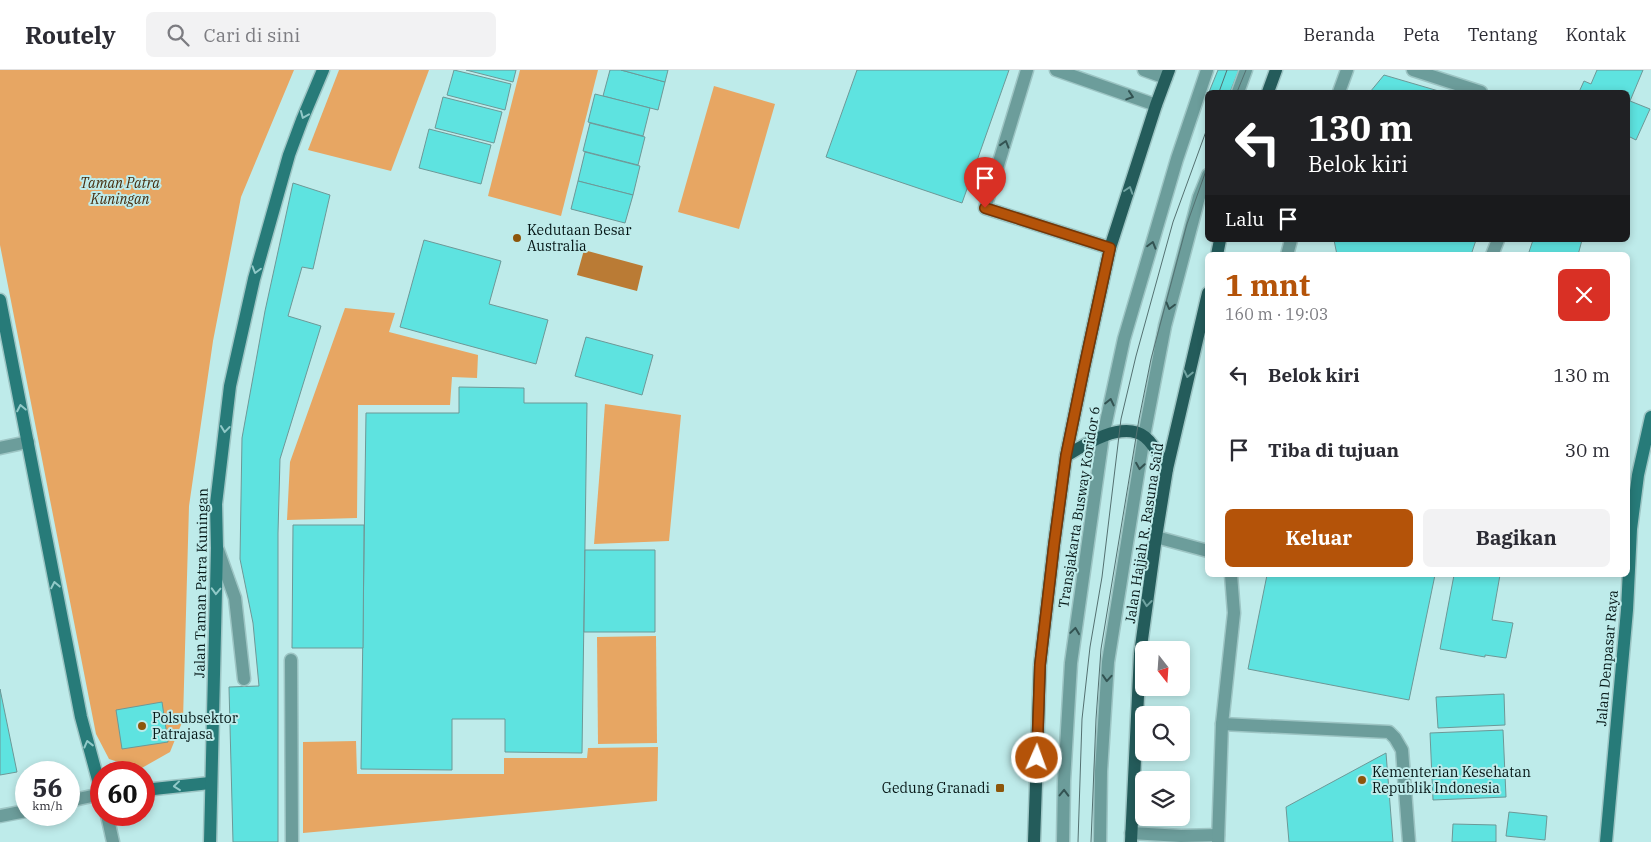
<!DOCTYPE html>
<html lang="id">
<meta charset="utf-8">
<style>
:root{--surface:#fff;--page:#f2f2f3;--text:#2b2b33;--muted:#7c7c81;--line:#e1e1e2;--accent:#b45309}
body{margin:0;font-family:"IBM Plex Serif",serif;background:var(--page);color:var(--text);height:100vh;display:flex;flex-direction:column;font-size:19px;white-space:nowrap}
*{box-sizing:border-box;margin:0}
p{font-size:16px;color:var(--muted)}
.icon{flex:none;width:28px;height:28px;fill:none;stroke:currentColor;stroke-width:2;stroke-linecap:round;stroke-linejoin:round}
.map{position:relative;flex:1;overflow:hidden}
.details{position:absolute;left:1205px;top:182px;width:425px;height:325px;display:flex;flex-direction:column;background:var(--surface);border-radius:8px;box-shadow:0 2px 8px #0003}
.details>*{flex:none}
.hud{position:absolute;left:1205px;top:20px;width:425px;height:152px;border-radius:8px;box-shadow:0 2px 8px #0003;background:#202124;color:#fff;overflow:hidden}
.needle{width:32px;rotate:163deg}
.tools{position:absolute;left:1135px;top:571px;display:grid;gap:10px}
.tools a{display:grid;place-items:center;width:55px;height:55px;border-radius:8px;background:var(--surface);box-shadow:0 2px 8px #0003;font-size:25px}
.speed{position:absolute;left:15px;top:691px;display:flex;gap:10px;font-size:25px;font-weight:700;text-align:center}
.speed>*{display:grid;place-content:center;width:65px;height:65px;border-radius:50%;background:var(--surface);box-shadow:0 2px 8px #0003;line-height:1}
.speed small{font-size:12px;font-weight:400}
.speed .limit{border:8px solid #d22;background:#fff;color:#111}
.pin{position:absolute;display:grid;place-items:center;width:42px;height:42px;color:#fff;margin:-51px -21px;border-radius:50% 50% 50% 0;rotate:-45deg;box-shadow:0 0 5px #0007}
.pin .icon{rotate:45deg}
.me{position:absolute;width:55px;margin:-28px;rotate:2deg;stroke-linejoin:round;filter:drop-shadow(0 0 4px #0008)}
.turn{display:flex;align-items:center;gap:18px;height:105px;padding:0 20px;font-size:22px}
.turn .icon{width:65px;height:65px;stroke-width:2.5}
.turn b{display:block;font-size:35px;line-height:42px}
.then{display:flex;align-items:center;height:48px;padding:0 20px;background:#0003;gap:10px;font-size:19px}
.round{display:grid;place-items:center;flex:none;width:52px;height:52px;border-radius:8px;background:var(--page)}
.summary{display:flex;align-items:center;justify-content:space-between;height:85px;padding:0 20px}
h1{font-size:30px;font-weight:700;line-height:38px;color:var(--accent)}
.cta{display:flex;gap:10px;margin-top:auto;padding:10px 20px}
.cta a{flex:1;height:58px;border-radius:8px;background:var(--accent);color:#fff;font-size:20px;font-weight:700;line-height:58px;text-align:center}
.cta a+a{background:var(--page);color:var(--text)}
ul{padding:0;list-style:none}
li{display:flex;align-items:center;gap:15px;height:75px;padding:0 20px}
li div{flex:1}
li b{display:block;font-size:19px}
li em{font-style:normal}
header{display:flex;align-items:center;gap:30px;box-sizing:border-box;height:70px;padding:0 25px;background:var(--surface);border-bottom:1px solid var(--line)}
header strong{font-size:24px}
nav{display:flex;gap:28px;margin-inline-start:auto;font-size:18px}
.search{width:350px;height:45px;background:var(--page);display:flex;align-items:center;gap:12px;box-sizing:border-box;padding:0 18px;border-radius:8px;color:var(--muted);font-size:19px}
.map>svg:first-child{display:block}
.green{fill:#e7a663}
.water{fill:#ba7b35}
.building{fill:#5ee3e0;stroke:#6d9897}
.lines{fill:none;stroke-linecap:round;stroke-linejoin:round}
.lane-casing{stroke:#9dc5c4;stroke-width:15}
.street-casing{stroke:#9dc5c4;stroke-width:15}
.secondary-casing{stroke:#9dc5c4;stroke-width:15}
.primary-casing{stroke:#9dc5c4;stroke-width:15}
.lane{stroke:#6c9d9b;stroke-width:12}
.street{stroke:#6c9d9b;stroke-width:12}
.secondary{stroke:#277b79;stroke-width:12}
.primary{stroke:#245c5b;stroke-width:12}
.tram{stroke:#547171;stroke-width:1}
.oneway{stroke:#335352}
.oneway2{stroke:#91c9c8}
.oneway3{stroke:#71a4a2}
.route-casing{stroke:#753606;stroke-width:12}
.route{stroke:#b45309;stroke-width:9}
.poi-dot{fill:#8d550b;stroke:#beebea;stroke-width:2}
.labels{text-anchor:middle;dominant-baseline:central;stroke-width:4;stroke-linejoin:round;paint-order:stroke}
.park-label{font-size:14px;font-style:italic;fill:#462c0e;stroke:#beebea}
.poi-label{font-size:14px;fill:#051616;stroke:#beebea;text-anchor:start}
.street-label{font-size:14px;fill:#051616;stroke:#beebea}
</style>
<header>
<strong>Routely</strong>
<div class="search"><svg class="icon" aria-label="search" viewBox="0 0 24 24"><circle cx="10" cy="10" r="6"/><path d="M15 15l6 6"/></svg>Cari di sini</div>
<nav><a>Beranda</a><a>Peta</a><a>Tentang</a><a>Kontak</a></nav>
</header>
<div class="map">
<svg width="1651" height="772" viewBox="0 0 1651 772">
<rect width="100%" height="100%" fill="#beebea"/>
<g class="green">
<polygon points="0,0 294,0 241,127 213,271 189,436 183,650 170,682 140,699 109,689 96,664 0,175"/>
<polygon points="339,0 429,0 391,101 308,80"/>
<polygon points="520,0 598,0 561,146 488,126"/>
<polygon points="714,16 775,34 739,159 678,142"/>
<polygon points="345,238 395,243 389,262 478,285 477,308 452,307 450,335 358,335 357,448 287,450 290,392"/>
<polygon points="605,334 681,345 669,471 594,474"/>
<polygon points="656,566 657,673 598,674 597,567"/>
<polygon points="356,671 357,704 504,704 504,688 587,688 588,678 658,677 657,731 303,763 303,672"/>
</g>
<polygon class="water" points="584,180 643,196 637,221 577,205"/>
<g class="building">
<polygon points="454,0 511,14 505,40 447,25"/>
<polygon points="466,0 516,0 513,12"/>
<polygon points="610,0 621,0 665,12 658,40 603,26"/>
<polygon points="621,0 668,0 665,12"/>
<polygon points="857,0 1009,0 962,133 826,87"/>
<polygon points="1218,0 1239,0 1230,22 1209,22"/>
<polygon points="1597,0 1643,0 1630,31 1650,39 1636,70 1628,66 1628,22 1579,22 1584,11 1591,14"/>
<polygon points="1384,5 1442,22 1370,22"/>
<polygon points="595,24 650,38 643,66 588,52"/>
<polygon points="443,27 502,42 494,73 435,58"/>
<polygon points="590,53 645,67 638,95 583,81"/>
<polygon points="429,59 491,75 481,114 419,98"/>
<polygon points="585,82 640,96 633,125 578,111"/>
<polygon points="578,111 633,125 625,153 571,139"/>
<polygon points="293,113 330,125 313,199 302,197 288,246 321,256 280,389 278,463 278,772 233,772 229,617 259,616 253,553 240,489 242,368 265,241"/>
<polygon points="424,170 501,191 489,234 548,250 536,294 400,257"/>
<polygon points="1334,170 1476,170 1471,185 1337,185"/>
<polygon points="1533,170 1582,170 1578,185 1528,185"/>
<polygon points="586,267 653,285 642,325 575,306"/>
<polygon points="459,317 524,318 524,333 587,333 582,683 505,682 505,649 452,649 452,700 361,699 366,343 459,343"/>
<polygon points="293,455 364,455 363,578 292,578"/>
<polygon points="585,480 655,480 655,562 584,562"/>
<polygon points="1267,505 1435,505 1409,630 1248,599"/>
<polygon points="1454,505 1500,505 1492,550 1513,553 1506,588 1485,585 1485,587 1440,579"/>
<polygon points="0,619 17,702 0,705"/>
<polygon points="1504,624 1505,655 1438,658 1436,627"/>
<polygon points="162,632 168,672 122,679 116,640"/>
<polygon points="1503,660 1506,727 1433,730 1430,663"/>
<polygon points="1386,683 1393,772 1289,772 1286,737"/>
<polygon points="1509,742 1547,746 1545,770 1506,766"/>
<polygon points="1453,754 1496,755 1496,772 1452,772"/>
</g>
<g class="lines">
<g class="lane-casing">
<g id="lane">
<polyline points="1027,0 985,138 1110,178"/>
<polyline points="1056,0 1156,35"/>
<polyline points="1144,0 1166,8"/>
<polyline points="1413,0 1481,22"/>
<polyline points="1238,22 1246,0"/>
<polyline points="1339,22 1347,0"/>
<polyline points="1287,185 1291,170"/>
<polyline points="1492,185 1498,170"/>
<polyline points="1156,467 1208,481"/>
<polyline points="218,480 235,528 244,609"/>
<polyline points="291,590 292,772"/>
<polyline points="1222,654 1389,662 1395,668 1402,680 1409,772"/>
<polyline points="1131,763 1181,766 1218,765"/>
<polyline points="1063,772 1064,711 1071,593 1103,366 1124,269 1177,89 1207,0"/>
<polyline points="1100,772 1101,701 1108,592 1144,366 1165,256 1199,127 1208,105"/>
<polyline points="1218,772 1222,654 1234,543 1231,505"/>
</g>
</g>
<g class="street-casing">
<g id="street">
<polyline points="0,378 28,372"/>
<polyline points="69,731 101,724"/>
<polyline points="107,745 113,772"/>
<polyline points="0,746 26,741"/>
</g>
</g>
<g class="secondary-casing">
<g id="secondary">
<polyline points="0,230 81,647 101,721"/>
<polyline points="144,720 210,713"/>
<polyline points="210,772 217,478 216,434 230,316 254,209 289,85 302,50 323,0"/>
<polyline points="1606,772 1627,540 1631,459 1638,405 1651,347"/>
</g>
</g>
<g class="primary-casing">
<g id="primary">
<polyline points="1268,22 1276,0"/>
<polyline points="1217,185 1220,170"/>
<path d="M1066 386C1085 374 1123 350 1145 367 1155 375 1161 389 1167 399"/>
<polyline points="1034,772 1040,595 1054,475 1066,386 1084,298 1110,178 1156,35 1169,0"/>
<polyline points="1131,772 1140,584 1156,467 1167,399 1208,223"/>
</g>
</g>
<use href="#lane" class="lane"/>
<use href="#street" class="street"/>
<use href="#secondary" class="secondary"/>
<use href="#primary" class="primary"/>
<g class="tram">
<polyline points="1219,22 1227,0"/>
<polyline points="1237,22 1246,0"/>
<polyline points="1078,772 1082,649 1090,577 1102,507 1121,349 1136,286 1173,152 1208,56"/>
<polyline points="1091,772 1096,649 1101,579 1139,349 1151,289 1168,225 1187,154 1208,95"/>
</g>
</g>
<defs><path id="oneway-chevron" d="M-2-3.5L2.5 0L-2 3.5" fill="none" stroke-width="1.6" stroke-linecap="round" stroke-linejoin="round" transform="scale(1.25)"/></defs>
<g class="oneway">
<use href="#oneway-chevron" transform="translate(1130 26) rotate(18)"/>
<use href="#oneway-chevron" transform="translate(1005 74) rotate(-73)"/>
<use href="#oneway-chevron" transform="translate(1152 175) rotate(-74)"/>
<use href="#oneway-chevron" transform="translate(1170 236) rotate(105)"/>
<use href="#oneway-chevron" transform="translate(1110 332) rotate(-77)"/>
<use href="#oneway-chevron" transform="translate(1140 396) rotate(99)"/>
<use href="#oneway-chevron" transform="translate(1075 561) rotate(-82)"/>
<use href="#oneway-chevron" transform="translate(1107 608) rotate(94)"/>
<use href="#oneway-chevron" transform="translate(1064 723) rotate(-89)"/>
</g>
<g class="oneway2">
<use href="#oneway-chevron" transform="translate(304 45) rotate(113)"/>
<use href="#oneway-chevron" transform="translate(256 200) rotate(106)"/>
<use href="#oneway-chevron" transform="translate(21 338) rotate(-101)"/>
<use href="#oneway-chevron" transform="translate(225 359) rotate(97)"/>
<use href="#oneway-chevron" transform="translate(55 515) rotate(-101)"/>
<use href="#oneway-chevron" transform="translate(216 521) rotate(92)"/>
<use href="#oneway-chevron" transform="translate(88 674) rotate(-104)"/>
<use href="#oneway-chevron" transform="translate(177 716) rotate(174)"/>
</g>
<g class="oneway3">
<use href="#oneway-chevron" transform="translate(1129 120) rotate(-72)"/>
<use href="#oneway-chevron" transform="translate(1188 304) rotate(103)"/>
<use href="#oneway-chevron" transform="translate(1147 533) rotate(97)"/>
</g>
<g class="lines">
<g class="route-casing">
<polyline id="route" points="985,138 1110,178 1084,298 1066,386 1054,475 1040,595 1037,688"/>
</g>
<use href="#route" class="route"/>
</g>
<g class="poi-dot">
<circle cx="517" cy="168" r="5"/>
<circle cx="142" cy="656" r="5"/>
<circle cx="1362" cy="710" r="5"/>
<rect x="995" y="713" width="10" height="10" rx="2.5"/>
</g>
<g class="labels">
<g class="park-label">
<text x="120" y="113">Taman Patra<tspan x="120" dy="16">Kuningan</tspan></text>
</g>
<g class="poi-label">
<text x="527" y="160">Kedutaan Besar<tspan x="527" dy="16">Australia</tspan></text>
<text x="152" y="648">Polsubsektor<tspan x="152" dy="16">Patrajasa</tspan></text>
<text x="1372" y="702">Kementerian Kesehatan<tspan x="1372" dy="16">Republik Indonesia</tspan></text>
<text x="990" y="718" text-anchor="end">Gedung Granadi</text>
</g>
<g class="street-label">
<text transform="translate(1079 437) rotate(-81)">Transjakarta Busway Koridor 6</text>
<text transform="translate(1144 463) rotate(-81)">Jalan Hajjah R. Rasuna Said</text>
<text transform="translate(201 513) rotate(-89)">Jalan Taman Patra Kuningan</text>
<text transform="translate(1607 588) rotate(-85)">Jalan Denpasar Raya</text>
</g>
</g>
</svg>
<div class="tools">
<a><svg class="needle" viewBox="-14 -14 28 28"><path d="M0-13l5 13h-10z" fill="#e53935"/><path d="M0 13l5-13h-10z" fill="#7c7c81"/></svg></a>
<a><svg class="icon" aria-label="search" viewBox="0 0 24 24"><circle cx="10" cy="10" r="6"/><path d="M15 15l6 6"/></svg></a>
<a><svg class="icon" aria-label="layers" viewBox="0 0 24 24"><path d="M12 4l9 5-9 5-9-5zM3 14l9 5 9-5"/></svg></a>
</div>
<div class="speed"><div>56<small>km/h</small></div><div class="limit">60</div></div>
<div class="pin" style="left:985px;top:138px;background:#d93025"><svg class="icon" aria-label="arrive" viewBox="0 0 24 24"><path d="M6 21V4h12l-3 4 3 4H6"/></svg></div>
<svg class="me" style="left:1037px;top:688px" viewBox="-20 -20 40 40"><circle r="17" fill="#b45309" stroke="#fff" stroke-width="3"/><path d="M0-11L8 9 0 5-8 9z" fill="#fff"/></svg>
<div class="hud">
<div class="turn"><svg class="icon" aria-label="left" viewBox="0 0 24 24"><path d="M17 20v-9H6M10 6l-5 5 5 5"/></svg><div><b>130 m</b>Belok kiri</div></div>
<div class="then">Lalu<svg class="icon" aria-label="arrive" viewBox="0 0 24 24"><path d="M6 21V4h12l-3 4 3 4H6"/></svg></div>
</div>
<section class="details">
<div class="summary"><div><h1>1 mnt</h1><p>160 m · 19:03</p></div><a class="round" style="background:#d93025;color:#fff"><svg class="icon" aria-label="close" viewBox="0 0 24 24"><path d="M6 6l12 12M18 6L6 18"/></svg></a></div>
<ul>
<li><svg class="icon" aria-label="left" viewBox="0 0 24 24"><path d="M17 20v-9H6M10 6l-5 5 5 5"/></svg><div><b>Belok kiri</b></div><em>130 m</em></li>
<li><svg class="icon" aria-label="arrive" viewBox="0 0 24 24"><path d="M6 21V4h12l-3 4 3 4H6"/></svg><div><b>Tiba di tujuan</b></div><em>30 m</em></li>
</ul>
<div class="cta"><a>Keluar</a><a>Bagikan</a></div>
</section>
</div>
